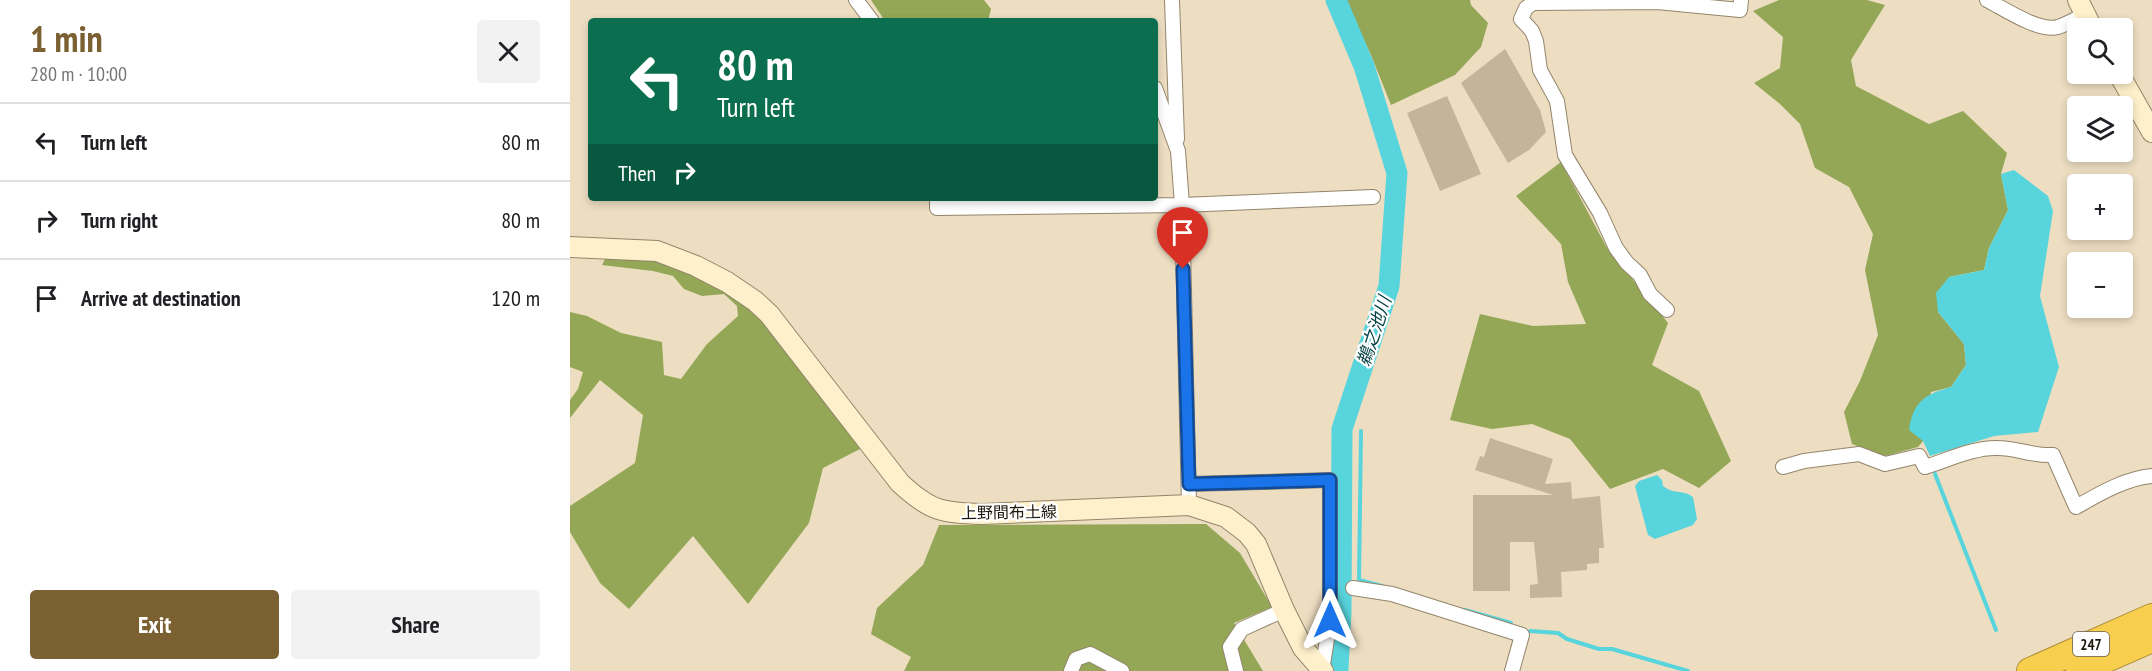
<!DOCTYPE html>
<meta charset="utf-8">
<style>
:root{--surface:#fff;--page:#f2f2f2;--text:#202124;--muted:#757577;--line:#e0e0e0;--accent:#7b6032}
body{margin:0;font-family:"PT Sans Narrow","Noto Sans JP",sans-serif;background:var(--page);color:var(--text);height:100vh;display:flex;flex-direction:column;font-size:22px;white-space:nowrap}
*{box-sizing:border-box;margin:0}
p{font-size:20px;color:var(--muted)}
.icon{flex:none;width:33px;height:33px;fill:none;stroke:currentColor;stroke-width:2;stroke-linecap:round;stroke-linejoin:round}
.map{position:relative;flex:1;overflow:hidden}
.sheet{display:flex;flex-direction:column;background:var(--surface);width:570px}
.sheet>*{flex:none}
.guide{position:absolute;left:18px;top:18px;width:570px;height:183px;border-radius:6px;box-shadow:0 3px 9px #0003;background:#0b6e4f;color:#fff;overflow:hidden}
.buttons{position:absolute;left:1497px;top:18px;display:grid;gap:12px}
.buttons a{display:grid;place-items:center;width:66px;height:66px;border-radius:6px;background:var(--surface);box-shadow:0 3px 9px #0003;font-size:30px}
.pin{position:absolute;display:grid;place-items:center;width:51px;height:51px;color:#fff;margin:-62px -26px;border-radius:50% 50% 50% 0;rotate:-45deg;box-shadow:0 0 6px #0007}
.pin .icon{rotate:45deg}
.me{position:absolute;width:66px;margin:-33px;rotate:0deg;stroke-linejoin:round;filter:drop-shadow(0 0 4px #0008)}
.turn{display:flex;align-items:center;gap:21px;height:126px;padding:0 30px;font-size:27px}
.turn .icon{width:78px;height:78px;stroke-width:2.5}
.turn b{display:block;font-size:42px;line-height:51px}
.then{display:flex;align-items:center;height:57px;padding:0 30px;background:#0003;gap:12px;font-size:22px}
.round{display:grid;place-items:center;flex:none;width:63px;height:63px;border-radius:6px;background:var(--page)}
.head{display:flex;align-items:center;justify-content:space-between;height:102px;padding:0 30px}
h1{font-size:36px;font-weight:700;line-height:45px;color:var(--accent)}
.button{display:flex;gap:12px;margin-top:auto;padding:12px 30px}
.button a{flex:1;height:69px;border-radius:6px;background:var(--accent);color:#fff;font-size:24px;font-weight:700;line-height:69px;text-align:center}
.button a+a{background:var(--page);color:var(--text)}
ul{padding:0;list-style:none}
li{display:flex;align-items:center;gap:18px;height:78px;padding:0 30px;border-top:2px solid var(--line)}
li div{flex:1}
li b{display:block;font-size:22px}
li em{font-style:normal}
main{display:flex;flex:1;min-height:0}
.map>svg:first-child{display:block}
.forest{fill:#93a756}
.water{fill:#58d4dc}
.lines{fill:none;stroke-linecap:round;stroke-linejoin:round}
.stream{stroke:#58d4dc;stroke-width:4}
.river{stroke:#58d4dc;stroke-width:21}
.building{fill:#c3b599}
.street-casing{stroke:#93856b;stroke-width:16}
.secondary-casing{stroke:#93856b;stroke-width:22}
.highway-casing{stroke:#ab8e37;stroke-width:28}
.street{stroke:#fff;stroke-width:14}
.secondary{stroke:#fdf0ca;stroke-width:20}
.highway{stroke:#f8ce4e;stroke-width:26}
.route-casing{stroke:#114b97;stroke-width:15}
.route{stroke:#1a73e8;stroke-width:10}
.labels{text-anchor:middle;dominant-baseline:central;stroke-width:4.5;stroke-linejoin:round;paint-order:stroke}
.shield{fill:#fff;stroke:#615d56;stroke-width:1.5}
.shield-label{font-size:15px;font-weight:bold;fill:#1d180d}
.street-label{font-size:16px;fill:#1d180d;stroke:#fff}
.water-label{font-size:18px;font-style:italic;fill:#0a4447;stroke:#fff}
</style>
<main>
<section class="sheet">
<div class="head"><div><h1>1 min</h1><p>280 m · 10:00</p></div><a class="round"><svg class="icon" aria-label="close" viewBox="0 0 24 24"><path d="M6 6l12 12M18 6L6 18"/></svg></a></div>
<ul>
<li><svg class="icon" aria-label="left" viewBox="0 0 24 24"><path d="M17 20v-9H6M10 6l-5 5 5 5"/></svg><div><b>Turn left</b></div><em>80 m</em></li>
<li><svg class="icon" aria-label="right" viewBox="0 0 24 24"><path d="M7 20v-9h11M14 6l5 5-5 5"/></svg><div><b>Turn right</b></div><em>80 m</em></li>
<li><svg class="icon" aria-label="arrive" viewBox="0 0 24 24"><path d="M6 21V4h12l-3 4 3 4H6"/></svg><div><b>Arrive at destination</b></div><em>120 m</em></li>
</ul>
<div class="button"><a>Exit</a><a>Share</a></div>
</section>
<div class="map">
<svg width="1582" height="671" viewBox="0 0 1582 671">
<rect width="100%" height="100%" fill="#eddec2"/>
<g class="forest">
<polygon points="301,0 414,0 421,9 418,21 339,21 331,18 313,18"/>
<polygon points="775,0 900,0 901,5 918,23 911,47 885,75 821,105 801,55"/>
<polygon points="1209,0 1297,0 1315,5 1281,60 1286,86 1359,124 1393,111 1437,153 1431,174 1438,210 1419,248 1414,270 1379,277 1368,312 1394,344 1396,365 1381,387 1361,392 1353,441 1348,447 1315,456 1282,444 1274,412 1290,381 1308,335 1295,270 1303,234 1279,187 1245,168 1230,124 1210,104 1184,83 1210,68 1213,37 1183,11"/>
<polygon points="991,162 1037,248 1098,323 1082,365 1129,391 1161,461 1129,488 1093,469 1040,489 1000,439 962,424 922,429 880,420 910,314 963,326 1016,324 998,282 991,244 946,196"/>
<polygon points="37,255 92,258 190,310 290,449 253,468 239,523 178,604 123,536 59,609 30,583 0,532 0,506 65,463 73,415 30,380 0,418 0,400 8,389 13,372 0,367 0,312 17,316 51,333 92,342 94,375 111,379 137,344 168,316 167,306 154,294 132,296 114,289 103,276 83,271 32,265"/>
<polygon points="636,524 670,553 702,607 664,623 693,671 334,671 341,657 301,634 307,608 353,565 369,525"/>
</g>
<g class="water">
<path d="M1444 170 1478 196 1483 211 1470 296 1489 367 1468 432 1424 436 1360 456 1353 441 1339 430C1343 401 1356 394 1381 387L1396 365 1394 344 1368 312 1366 293 1379 277 1414 270 1419 248 1438 210 1431 174Z"/>
<path d="M1087 475 1092 480 1093 486C1105 495 1112 489 1123 497L1127 519 1123 525 1085 539 1078 535 1065 486 1069 481Z"/>
</g>
<g class="lines">
<g class="stream">
<polyline points="791,431 789,580 812,586"/>
<polyline points="1365,474 1426,630"/>
<polyline points="895,610 941,623"/>
<polyline points="960,631 988,633 997,639 1029,649 1042,649 1118,671"/>
</g>
<polyline class="river" points="766,0 794,66 827,173 819,286 772,429 771,611 768,669"/>
</g>
<g class="building">
<polygon points="935,49 970,110 976,132 959,150 938,163 891,83"/>
<polygon points="877,96 911,174 870,191 837,113"/>
<polygon points="920,438 983,459 975,484 1001,482 1002,499 1030,496 1034,548 1029,548 1029,563 1017,564 1017,570 991,572 992,597 960,598 960,585 968,584 964,542 940,542 940,591 903,591 903,495 983,495 905,470 910,456 914,457"/>
</g>
<g class="lines">
<g class="street-casing">
<g id="street">
<polyline points="286,0 302,21"/>
<polyline points="602,0 607,139"/>
<path d="M1417 0C1435 9 1468 32 1488 27 1497 24 1506 19 1514 15"/>
<polyline points="585,88 608,151 612,205 619,505"/>
<polyline points="367,198 367,208 612,205 803,197"/>
<polyline points="1097,310 1080,294 1070,275 1057,263 1046,248 1030,213 995,155 987,101 970,70 966,41 962,31 951,19 956,8 963,3 1087,2 1170,10 1171,0"/>
<path d="M1213 467 1234 461 1289 454 1315 464 1349 456 1355 467C1378 460 1404 447 1428 448 1447 448 1461 456 1483 455L1506 507C1529 494 1556 478 1582 476"/>
<polyline points="619,484 760,480 760,620 752,671"/>
<polyline points="783,588 822,594 952,635 942,671"/>
<polyline points="501,671 506,659 520,654 552,671"/>
<polyline points="666,671 660,647 672,629 714,610"/>
</g>
</g>
<g class="secondary-casing">
<g id="secondary">
<polyline points="1508,0 1522,28"/>
<polyline points="1549,74 1582,132"/>
<path d="M0 247 87 251 126 266 157 282 185 301 199 314 330 483C360 511 372 513 412 514L619 505 656 517 677 533 686 544 714 610 733 648 753 671"/>
</g>
</g>
<g class="highway-casing">
<g id="highway">
<polyline points="1460,671 1582,617"/>
<polyline points="1509,671 1582,639"/>
</g>
</g>
<use href="#street" class="street"/>
<use href="#secondary" class="secondary"/>
<use href="#highway" class="highway"/>
</g>
<g class="lines">
<g class="route-casing">
<polyline id="route" points="613,269 619,484 760,480 760,620"/>
</g>
<use href="#route" class="route"/>
</g>
<g class="labels">
<rect class="shield" x="1503" y="632" width="36" height="24" rx="4.5"/>
<g class="shield-label">
<text x="1521" y="644">247</text>
</g>
<g class="street-label">
<text transform="translate(439 512) rotate(-1)">上野間布土線</text>
</g>
<g class="water-label">
<text transform="translate(804 331) rotate(-72)">鵜之池川</text>
</g>
</g>
</svg>
<div class="buttons">
<a><svg class="icon" aria-label="search" viewBox="0 0 24 24"><circle cx="10" cy="10" r="6"/><path d="M15 15l6 6"/></svg></a>
<a><svg class="icon" aria-label="layers" viewBox="0 0 24 24"><path d="M12 4l9 5-9 5-9-5zM3 14l9 5 9-5"/></svg></a>
<a>+</a>
<a>−</a>
</div>
<div class="pin" style="left:613px;top:269px;background:#d93025"><svg class="icon" aria-label="arrive" viewBox="0 0 24 24"><path d="M6 21V4h12l-3 4 3 4H6"/></svg></div>
<svg class="me" style="left:760px;top:620px" viewBox="-20 -20 40 40"><path d="M0-17L14 15 0 8-14 15z" fill="#1a73e8" stroke="#fff" stroke-width="4"/></svg>
<div class="guide">
<div class="turn"><svg class="icon" aria-label="left" viewBox="0 0 24 24"><path d="M17 20v-9H6M10 6l-5 5 5 5"/></svg><div><b>80 m</b>Turn left</div></div>
<div class="then">Then<svg class="icon" aria-label="right" viewBox="0 0 24 24"><path d="M7 20v-9h11M14 6l5 5-5 5"/></svg></div>
</div>
</div>
</main>
